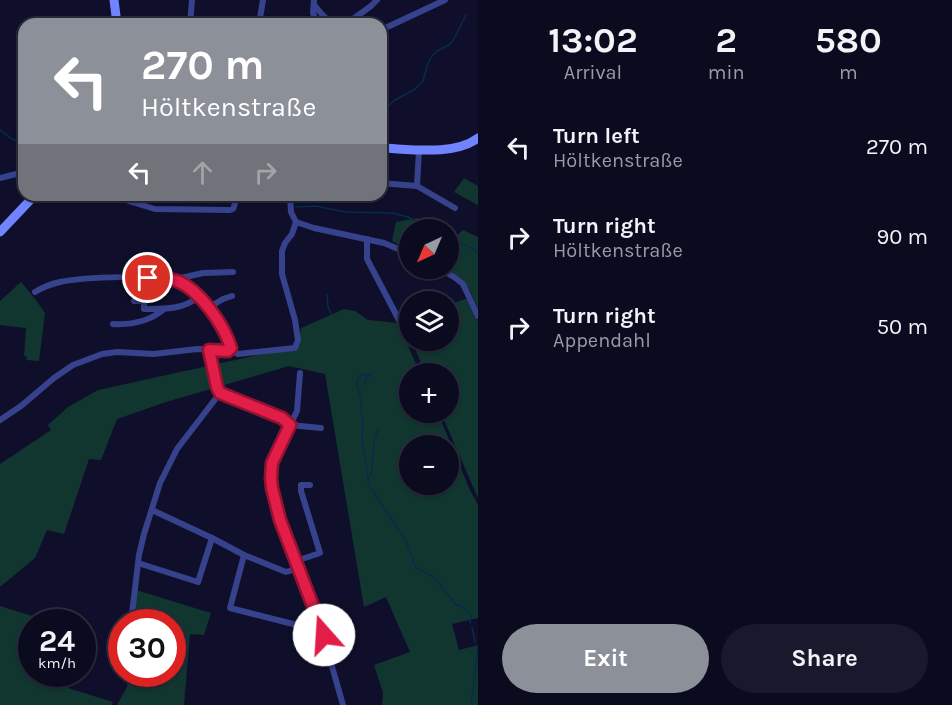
<!DOCTYPE html>
<meta charset="utf-8">
<style>
:root{--surface:#0b0b20;--page:#19192d;--text:#f1f3f6;--muted:#9a9ba5;--line:#2b2b3e;--accent:#8c9099}
body{margin:0;font-family:Karla,sans-serif;background:var(--page);color:var(--text);height:100vh;display:flex;flex-direction:column;font-size:22px;white-space:nowrap}
*{box-sizing:border-box;margin:0}
p{font-size:20px;color:var(--muted)}
.icon{flex:none;width:33px;height:33px;fill:none;stroke:currentColor;stroke-width:2;stroke-linecap:round;stroke-linejoin:round}
.map{position:relative;flex:1;overflow:hidden}
.side{display:flex;flex-direction:column;background:var(--surface);width:474px}
.side>*{flex:none}
.guide{position:absolute;left:18px;top:18px;width:369px;height:183px;border-radius:18px;box-shadow:0 2px 4px #0004,0 0 0 2px var(--line);background:#8c9099;color:#fff;overflow:hidden}
.needle{width:39px;rotate:224deg}
.controls{position:absolute;left:399px;top:219px;display:grid;gap:12px}
.controls a{display:grid;place-items:center;width:60px;height:60px;border-radius:50%;background:var(--surface);box-shadow:0 2px 4px #0004,0 0 0 2px var(--line);font-size:30px}
.speed{position:absolute;left:18px;top:609px;display:flex;gap:12px;font-size:30px;font-weight:700;text-align:center}
.speed>*{display:grid;place-content:center;width:78px;height:78px;border-radius:50%;background:var(--surface);box-shadow:0 2px 4px #0004,0 0 0 2px var(--line);line-height:1}
.speed small{font-size:15px;font-weight:400}
.speed .limit{border:9px solid #d22;background:#fff;color:#111}
.pin{position:absolute;display:grid;place-items:center;width:51px;height:51px;color:#fff;margin:-26px;border:3px solid #fff;border-radius:50%;box-shadow:0 2px 6px #0007}
.me{position:absolute;width:66px;margin:-33px;rotate:341deg;stroke-linejoin:round;filter:drop-shadow(0 0 4px #0008)}
.turn{display:flex;align-items:center;gap:21px;height:126px;padding:0 24px;font-size:27px}
.turn .icon{width:78px;height:78px;stroke-width:2.5}
.turn b{display:block;font-size:42px;line-height:51px}
.lanes{display:flex;align-items:center;height:57px;padding:0 24px;background:#0003;justify-content:center;gap:30px;direction:ltr}
.lanes .off{opacity:.35}
.eta{display:flex;justify-content:space-evenly;align-items:center;height:102px;text-align:center}
.eta b{font-size:36px;font-weight:700;line-height:42px}
.cta{display:flex;gap:12px;margin-top:auto;padding:12px 24px}
.cta a{flex:1;height:69px;border-radius:36px;background:var(--accent);color:#fff;font-size:24px;font-weight:700;line-height:69px;text-align:center}
.cta a+a{background:var(--page);color:var(--text)}
ul{padding:0;list-style:none}
li{display:flex;align-items:center;gap:18px;height:90px;padding:0 24px}
li div{flex:1}
li b{display:block;font-size:22px}
li em{font-style:normal}
main{display:flex;flex:1;min-height:0}
.map>svg:first-child{display:block}
.green{fill:#11362f;fill-rule:evenodd}
.lines{fill:none;stroke-linecap:round;stroke-linejoin:round}
.stream{stroke:#072b4c;stroke-width:1.5}
.minor-tunnel{stroke:#2d2e4b;stroke-width:6;stroke-dasharray:6 3;stroke-linecap:butt}
.minor{stroke:#37428d;stroke-width:6}
.secondary{stroke:#7084ff;stroke-width:9}
.route-casing{stroke:#92132f;stroke-width:15}
.route{stroke:#e11d48;stroke-width:10}
</style>
<main>
<div class="map">
<svg width="478" height="705" viewBox="0 0 478 705">
<rect width="100%" height="100%" fill="#0f0f2b"/>
<g class="green">
<polygon points="464,178 478,186 478,205 454,192"/>
<polygon points="417,218 435,229 410,230 409,250 392,241 396,222"/>
<path d="M463 230 478 237V308C467 284 468 281 445 269L448 268 449 238 453 239Z"/>
<polygon points="21,282 36,300 45,313 39,361 26,360 27,356 24,356 26,328 0,325 0,301"/>
<path d="M468 298 478 322V498L441 413 448 412V374L425 373 414 346H408L420 373 410 374V412L438 413 469 488 478 505V618L452 624 459 650 478 645V705H382L383 693 374 665 410 652 386 597 364 607 325 374 289 366 166 402 117 419 101 460 89 459 64 534 47 530 35 558 0 587V464L51 430 48 425 68 407 98 390 267 353 296 351 300 335 301 328 344 309 355 311 368 320 397 323 409 319 410 340H448L449 305ZM410 446H448V484H410Z"/>
<polygon points="136,590 211,613 204,635 190,634 184,705 117,705 127,687 128,674 172,674 172,622 133,622"/>
<polygon points="0,606 51,622 32,622 32,674 72,674 68,688 113,702 111,705 0,705"/>
</g>
<g class="lines">
<g class="stream">
<polyline points="381,112 395,100 415,89 423,81 428,63 432,56 437,51 449,45 453,41 466,15"/>
<polyline points="0,130 12,139 24,143"/>
<polyline points="261,195 267,198 273,196 277,197"/>
<polyline points="296,207 316,206 346,212 392,213 408,217 431,230"/>
<path d="M448 241C459 240 469 247 478 252"/>
<polyline points="327,295 328,306 331,314"/>
<polyline points="373,373 369,375 364,374 360,376 357,381 357,386 361,397 361,409 363,420 362,440 369,485 406,541 416,568 434,577 456,605 463,607 469,612 471,615 470,623"/>
<polyline points="366,384 365,380 369,376"/>
<polyline points="369,478 372,470 374,439 379,428"/>
<polyline points="472,627 475,642"/>
<polyline points="471,705 478,646"/>
</g>
<polyline class="minor-tunnel" points="399,320 408,339"/>
<g class="minor">
<polyline points="314,0 313,13 317,24"/>
<path d="M314 5C326 19 330 27 349 22L371 6 377 0"/>
<polyline points="190,24 192,0"/>
<polyline points="259,24 263,0"/>
<polyline points="381,30 445,0"/>
<polyline points="20,104 24,110"/>
<polyline points="0,178 24,172"/>
<polyline points="381,183 417,186 455,208"/>
<polyline points="417,186 419,150"/>
<polyline points="109,195 155,209 230,210 233,209 235,204 232,195"/>
<polyline points="290,195 291,212 296,222"/>
<polyline points="296,222 314,228 384,243 410,254"/>
<polyline points="367,239 367,259 399,320"/>
<polyline points="438,268 454,277 463,284 478,316"/>
<polyline points="172,280 203,273 233,272"/>
<path d="M35 292C43 287 51 284 60 282 83 277 160 274 179 282 195 290 208 307 217 321 223 329 230 341 230 350"/>
<path d="M134 301H144V309C163 309 183 310 198 297"/>
<polyline points="208,308 223,299 232,296"/>
<path d="M113 324C131 325 148 322 163 310"/>
<polyline points="209,350 217,387 220,393 282,418 290,425"/>
<polyline points="300,373 297,411 273,460 271,470 271,483 278,514 319,621 343,705"/>
<polyline points="0,420 21,406 54,378 73,365 102,354 117,352 154,354 197,349 230,350 238,354 295,348 298,340 295,320 282,274 282,251 285,243 292,234 296,222"/>
<polyline points="290,425 321,428"/>
<polyline points="212,538 244,555 286,572 299,568"/>
<polyline points="244,555 230,608 301,626 306,625 319,621"/>
<polyline points="296,561 320,553 301,491 301,485 310,485"/>
<polyline points="138,563 198,582 212,538 152,510"/>
<polyline points="131,622 139,555 144,534 160,483 177,449 220,393"/>
</g>
<g class="secondary">
<polyline points="114,0 117,24"/>
<path d="M381 148C410 149 454 156 478 138"/>
<polyline points="0,232 35,195"/>
</g>
</g>
<g class="lines">
<g class="route-casing">
<path id="route" d="M148 278C157 279 168 278 177 281 200 290 224 325 231 348L228 351 209 350 217 387 220 393 282 418 290 425 272 463 271 478 272 488 280 520 324 635"/>
</g>
<use href="#route" class="route"/>
</g>
</svg>
<div class="controls">
<a><svg class="needle" viewBox="-14 -14 28 28"><path d="M0-13l5 13h-10z" fill="#e53935"/><path d="M0 13l5-13h-10z" fill="#9a9ba5"/></svg></a>
<a><svg class="icon" aria-label="layers" viewBox="0 0 24 24"><path d="M12 4l9 5-9 5-9-5zM3 14l9 5 9-5"/></svg></a>
<a>+</a>
<a>−</a>
</div>
<div class="speed"><div>24<small>km/h</small></div><div class="limit">30</div></div>
<div class="pin" style="left:148px;top:278px;background:#d93025"><svg class="icon" aria-label="arrive" viewBox="0 0 24 24"><path d="M6 21V4h12l-3 4 3 4H6"/></svg></div>
<svg class="me" style="left:324px;top:635px" viewBox="-20 -20 40 40"><circle r="19" fill="#fff"/><path d="M0-13L10 11 0 6-10 11z" fill="#e11d48"/></svg>
<div class="guide">
<div class="turn"><svg class="icon" aria-label="left" viewBox="0 0 24 24"><path d="M17 20v-9H6M10 6l-5 5 5 5"/></svg><div><b>270 m</b>Höltkenstraße</div></div>
<div class="lanes"><svg class="icon" aria-label="left" viewBox="0 0 24 24"><path d="M17 20v-9H6M10 6l-5 5 5 5"/></svg><svg class="icon off" aria-label="ahead" viewBox="0 0 24 24"><path d="M12 20V5M6 11l6-6 6 6"/></svg><svg class="icon off" aria-label="right" viewBox="0 0 24 24"><path d="M7 20v-9h11M14 6l5 5-5 5"/></svg></div>
</div>
</div>
<section class="side">
<div class="eta">
<div><b>13:02</b><p>Arrival</p></div>
<div><b>2</b><p>min</p></div>
<div><b>580</b><p>m</p></div>
</div>
<ul>
<li><svg class="icon" aria-label="left" viewBox="0 0 24 24"><path d="M17 20v-9H6M10 6l-5 5 5 5"/></svg><div><b>Turn left</b><p>Höltkenstraße</p></div><em>270 m</em></li>
<li><svg class="icon" aria-label="right" viewBox="0 0 24 24"><path d="M7 20v-9h11M14 6l5 5-5 5"/></svg><div><b>Turn right</b><p>Höltkenstraße</p></div><em>90 m</em></li>
<li><svg class="icon" aria-label="right" viewBox="0 0 24 24"><path d="M7 20v-9h11M14 6l5 5-5 5"/></svg><div><b>Turn right</b><p>Appendahl</p></div><em>50 m</em></li>
</ul>
<div class="cta"><a>Exit</a><a>Share</a></div>
</section>
</main>
